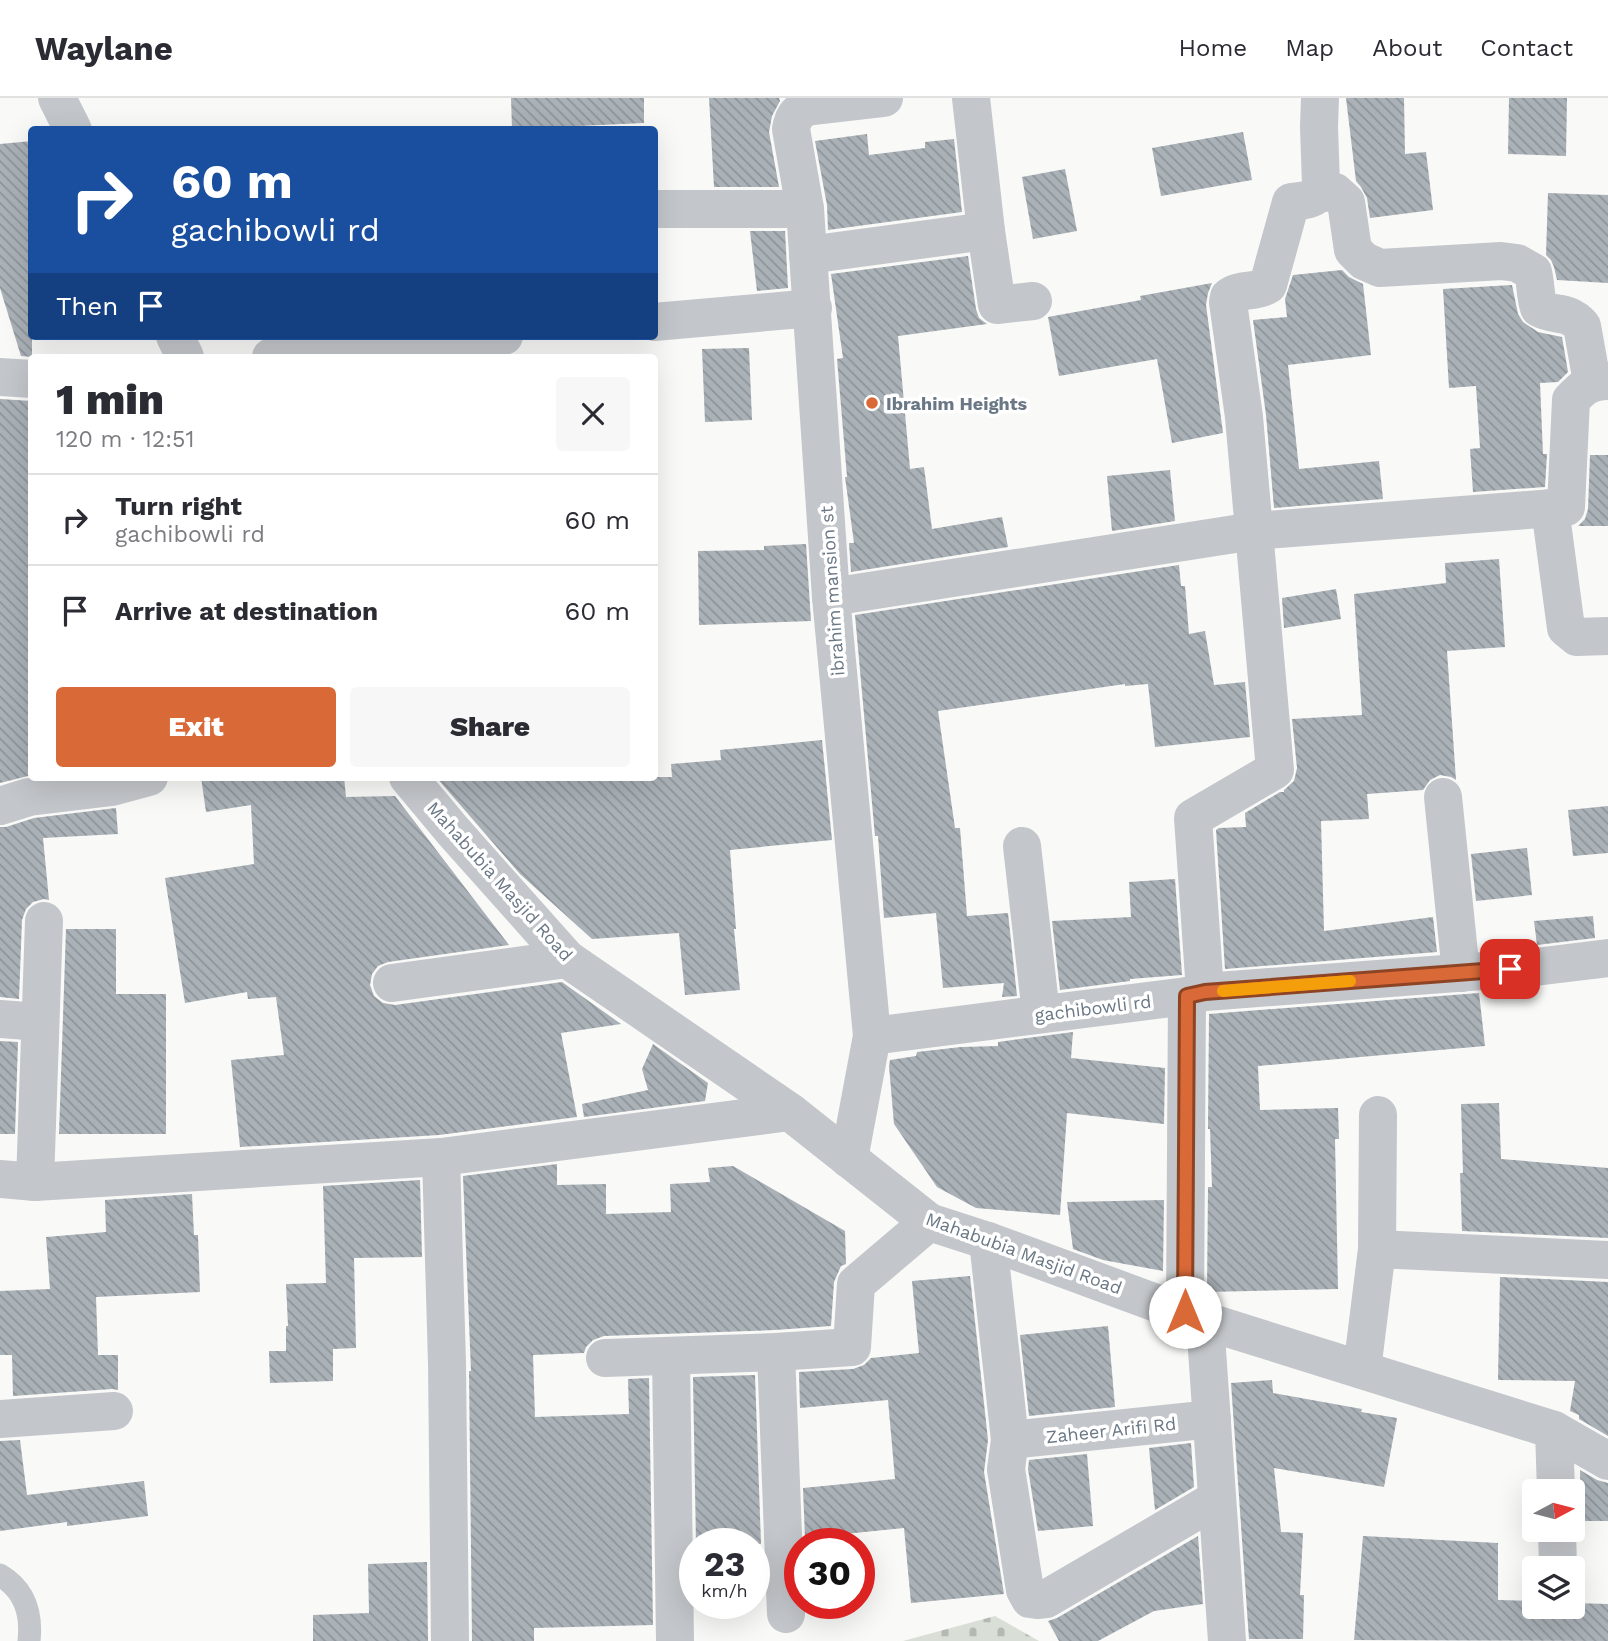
<!DOCTYPE html>
<meta charset="utf-8">
<style>
:root{--surface:#fff;--page:#f7f7f7;--text:#2b2b33;--muted:#7c7c81;--line:#e1e1e2;--accent:#d96937}
body{margin:0;font-family:"Work Sans",sans-serif;background:var(--page);color:var(--text);height:100vh;display:flex;flex-direction:column;font-size:26px;white-space:nowrap}
*{box-sizing:border-box;margin:0}
p{font-size:23px;color:var(--muted)}
.icon{flex:none;width:38px;height:38px;fill:none;stroke:currentColor;stroke-width:2;stroke-linecap:round;stroke-linejoin:round}
.map{position:relative;flex:1;overflow:hidden}
.panel{position:absolute;left:28px;top:256px;width:630px;height:427px;display:flex;flex-direction:column;background:var(--surface);border-radius:7px;box-shadow:0 7px 28px #0002}
.panel>*{flex:none}
.guide{position:absolute;left:28px;top:28px;width:630px;height:214px;border-radius:7px;box-shadow:0 7px 28px #0002;background:#1a4fa0;color:#fff;overflow:hidden}
.needle{width:46px;rotate:83deg}
.controls{position:absolute;left:1522px;top:1381px;display:grid;gap:14px}
.controls a{display:grid;place-items:center;width:63px;height:63px;border-radius:7px;background:var(--surface);box-shadow:0 7px 28px #0002;font-size:35px}
.speed{position:absolute;left:679px;top:1430px;display:flex;gap:14px;font-size:35px;font-weight:700;text-align:center}
.speed>*{display:grid;place-content:center;width:91px;height:91px;border-radius:50%;background:var(--surface);box-shadow:0 7px 28px #0002;line-height:1}
.speed small{font-size:18px;font-weight:400}
.speed .limit{border:10px solid #d22;background:#fff;color:#111}
.pin{position:absolute;display:grid;place-items:center;width:60px;height:60px;color:#fff;margin:-30px;border-radius:14px;box-shadow:0 4px 10px #0006}
.me{position:absolute;width:77px;margin:-38px;rotate:0deg;stroke-linejoin:round;filter:drop-shadow(0 0 5px #0008)}
.turn{display:flex;align-items:center;gap:24px;height:147px;padding:0 28px;font-size:32px}
.turn .icon{width:91px;height:91px;stroke-width:2.5}
.turn b{display:block;font-size:49px;line-height:60px}
.then{display:flex;align-items:center;height:66px;padding:0 28px;background:#0003;gap:14px;font-size:26px}
.round{display:grid;place-items:center;flex:none;width:74px;height:74px;border-radius:7px;background:var(--page)}
.summary{display:flex;align-items:center;justify-content:space-between;height:119px;padding:0 28px}
h1{font-size:42px;font-weight:800;line-height:52px}
.cta{display:flex;gap:14px;margin-top:auto;padding:14px 28px}
.cta a{flex:1;height:80px;border-radius:7px;background:var(--accent);color:#fff;font-size:28px;font-weight:800;line-height:80px;text-align:center}
.cta a+a{background:var(--page);color:var(--text)}
ul{padding:0;list-style:none}
li{display:flex;align-items:center;gap:21px;height:91px;padding:0 28px;border-top:2px solid var(--line)}
li div{flex:1}
li b{display:block;font-size:26px}
li em{font-style:normal}
header{display:flex;align-items:center;gap:42px;box-sizing:border-box;height:98px;padding:0 35px;background:var(--surface);border-bottom:2px solid var(--line)}
header strong{font-size:33px}
nav{display:flex;gap:38px;margin-inline-start:auto;font-size:24px}
.map>svg:first-child{display:block}
.cemetery{fill:url(#cemetery-stones)}
.building{fill:url(#building-back-hatch)}
.lines{fill:none;stroke-linecap:round;stroke-linejoin:round}
.service{stroke:#c3c6ca;stroke-width:23}
.minor{stroke:#c3c6ca;stroke-width:38}
.route-casing{stroke:#8d4424;stroke-width:18}
.route{stroke:#d96937;stroke-width:12}
.slow{stroke:#f59e0b;stroke-width:12}
.poi-dot{fill:#d96937;stroke:#fff;stroke-width:2.5}
.labels{text-anchor:middle;dominant-baseline:central;stroke-width:7;stroke-linejoin:round;paint-order:stroke}
.poi-label{font-size:18px;font-weight:bold;fill:#6a7886;stroke:#fff;text-anchor:start}
.street-label{font-size:18px;fill:#6a7886;stroke:#fff}
</style>
<header>
<strong>Waylane</strong>
<nav><a>Home</a><a>Map</a><a>About</a><a>Contact</a></nav>
</header>
<div class="map">
<svg width="1608" height="1543" viewBox="0 0 1608 1543">
<defs>
<pattern id="cemetery-stones" width="16" height="16" patternUnits="userSpaceOnUse" patternTransform="scale(1.75)"><rect width="16" height="16" fill="#d9ded6"/><path d="M2 7V4a2 2 0 0 1 4 0v3zM10 15v-3a2 2 0 0 1 4 0v3z" fill="#b4b9b3"/></pattern>
<pattern id="building-back-hatch" width="6" height="6" patternUnits="userSpaceOnUse" patternTransform="scale(1.75)"><rect width="6" height="6" fill="#aab1b7"/><path d="M-1 5l2 2M0 0l6 6M5-1l2 2" fill="none" stroke="#8e959a"/></pattern>
</defs>
<rect width="100%" height="100%" fill="#f9f9f7"/>
<polygon class="cemetery" points="995,1518 1039,1543 903,1543"/>
<g class="building">
<polygon points="511,0 644,0 644,25 512,31"/>
<polygon points="709,0 779,0 780,3 772,18 769,34 779,89 714,89"/>
<polygon points="1346,0 1404,0 1405,56 1426,54 1433,112 1370,120 1367,100 1361,89 1356,83"/>
<polygon points="1509,0 1567,0 1566,58 1508,56"/>
<polygon points="1243,34 1252,82 1161,98 1152,50"/>
<polygon points="867,36 869,57 925,50 925,44 954,41 962,114 828,132 827,107 815,43"/>
<polygon points="32,43 32,259 21,258 0,190 0,46"/>
<polygon points="1065,71 1077,133 1033,141 1022,79"/>
<polygon points="1548,95 1608,97 1608,185 1557,182 1554,169 1551,162 1546,157"/>
<polygon points="750,133 785,133 788,190 757,193"/>
<polygon points="968,158 976,211 979,220 987,226 898,238 910,371 924,369 932,431 1002,419 1008,449 851,474 849,445 854,445 845,379 847,379 837,261 843,260 831,176"/>
<polygon points="1342,172 1349,179 1363,186 1371,257 1288,267 1299,371 1379,363 1383,401 1274,410 1266,317 1253,222 1287,219 1285,201 1293,177"/>
<polygon points="1212,185 1208,195 1206,207 1223,335 1172,345 1157,261 1059,278 1048,219 1141,202 1140,198"/>
<polygon points="1512,187 1518,216 1523,224 1538,234 1562,239 1568,274 1558,284 1540,285 1543,356 1547,356 1545,389 1473,394 1470,351 1480,350 1476,288 1449,290 1443,191"/>
<polygon points="749,250 752,322 705,324 702,251"/>
<polygon points="0,301 32,303 32,677 0,685"/>
<polygon points="1590,357 1608,357 1608,428 1578,428 1585,421 1588,411"/>
<polygon points="1170,372 1175,423 1112,433 1107,378"/>
<polygon points="806,446 811,523 699,527 698,453 764,452 764,448"/>
<polygon points="1499,461 1505,549 1447,553 1456,682 1451,679 1440,677 1430,682 1423,692 1367,696 1369,721 1321,723 1324,833 1433,819 1437,854 1225,871 1216,732 1219,730 1246,729 1245,715 1280,694 1284,694 1284,692 1294,683 1297,670 1292,621 1362,617 1354,496 1446,485 1445,465"/>
<polygon points="1179,467 1181,488 1185,488 1189,536 1205,533 1214,587 1245,584 1250,639 1155,649 1148,586 1125,588 1125,586 938,613 955,730 960,730 967,818 1008,815 1017,898 1002,899 1004,885 943,890 936,815 884,820 878,738 875,738 855,517"/>
<polygon points="1336,491 1341,521 1284,530 1282,500"/>
<polygon points="822,642 832,742 730,752 736,831 734,831 740,892 685,897 679,835 592,841 520,776 436,679 672,679 671,666 721,662 720,652"/>
<polygon points="201,679 344,679 346,699 395,698 509,847 388,864 378,868 372,876 370,887 374,898 383,905 395,907 562,884 621,926 561,935 577,1019 439,1037 240,1049 231,962 284,957 276,899 248,901 247,894 185,905 165,780 254,766 251,707 206,714"/>
<polygon points="1608,708 1608,755 1573,758 1568,712"/>
<polygon points="116,710 118,736 43,740 49,802 44,801 33,804 26,811 22,822 19,901 0,899 0,729 6,729 34,720"/>
<polygon points="1527,750 1532,797 1476,803 1471,756"/>
<polygon points="1175,781 1182,877 1130,881 1130,883 1060,892 1052,823 1131,819 1129,784"/>
<polygon points="1593,818 1595,840 1537,847 1534,823"/>
<polygon points="66,831 116,831 116,896 166,896 166,1036 59,1036"/>
<polygon points="1479,895 1485,948 1258,968 1260,1012 1338,1010 1339,1041 1335,1041 1338,1191 1207,1194 1208,1089 1212,1089 1210,1031 1208,1031 1209,916"/>
<polygon points="1073,934 1071,960 1165,970 1164,1026 1067,1015 1060,1117 976,1110 937,1089 894,1026 889,968 890,962 916,958 917,954 961,949 998,948 998,944"/>
<polygon points="0,943 18,944 15,1036 0,1036"/>
<polygon points="653,946 708,985 705,1003 584,1019 582,1006 648,992 642,971"/>
<polygon points="1499,1005 1501,1061 1608,1070 1608,1140 1462,1133 1460,1075 1463,1075 1461,1006"/>
<polygon points="557,1066 557,1087 606,1086 606,1116 671,1114 670,1086 710,1084 708,1070 733,1068 845,1133 846,1166 841,1168 834,1184 831,1228 775,1232 604,1238 593,1242 586,1249 584,1255 533,1257 535,1319 629,1316 628,1281 649,1280 653,1527 534,1530 534,1543 472,1543 469,1273 471,1273 463,1078"/>
<polygon points="420,1082 422,1159 354,1160 356,1250 333,1251 333,1283 270,1285 269,1253 286,1253 286,1228 288,1228 286,1186 326,1185 323,1088"/>
<polygon points="192,1096 194,1137 198,1137 200,1194 96,1199 98,1257 118,1257 118,1292 112,1291 13,1298 12,1257 0,1257 0,1193 50,1191 46,1139 106,1134 105,1102"/>
<polygon points="1164,1102 1163,1173 1103,1162 1073,1151 1067,1104"/>
<polygon points="970,1178 988,1342 984,1374 1004,1496 911,1505 904,1430 805,1440 803,1390 895,1381 888,1302 800,1310 799,1274 853,1271 864,1267 871,1260 919,1255 912,1183"/>
<polygon points="1500,1179 1608,1184 1608,1338 1579,1321 1579,1317 1570,1313 1575,1283 1498,1282"/>
<polygon points="1108,1228 1115,1309 1029,1318 1020,1237"/>
<polygon points="755,1277 761,1446 696,1446 693,1279"/>
<polygon points="1272,1282 1273,1295 1362,1311 1361,1314 1397,1320 1384,1389 1274,1370 1281,1434 1303,1435 1300,1497 1304,1497 1303,1541 1249,1541 1231,1285"/>
<polygon points="20,1342 27,1397 144,1383 148,1418 67,1428 67,1424 0,1433 0,1343"/>
<polygon points="1191,1345 1194,1389 1155,1412 1149,1350"/>
<polygon points="1087,1356 1093,1428 1038,1433 1028,1371 1029,1362"/>
<polygon points="1580,1372 1597,1382 1608,1385 1608,1423 1581,1423"/>
<polygon points="1198,1438 1203,1506 1154,1513 1098,1543 1059,1543 1048,1523 1057,1520"/>
<polygon points="1363,1438 1498,1445 1498,1502 1535,1503 1535,1508 1573,1508 1573,1505 1608,1506 1608,1543 1354,1542"/>
<polygon points="427,1464 428,1543 313,1543 313,1517 369,1515 368,1466"/>
</g>
<g class="lines">
<path class="service" d="M0 1477C25 1492 32 1515 29 1543"/>
<g class="minor">
<polyline points="57,0 73,32"/>
<polyline points="971,0 986,133 997,207 1033,203"/>
<path d="M1320 95 1335 94 1346 104 1353 152 1364 163 1380 170 1501 163 1517 165 1533 174C1536 186 1535 198 1539 210 1554 219 1567 211 1582 228L1592 284"/>
<polyline points="654,111 805,111"/>
<polyline points="808,157 986,133"/>
<polyline points="654,224 813,210"/>
<polyline points="175,238 185,259"/>
<polyline points="271,259 504,238"/>
<polyline points="0,279 32,281"/>
<polyline points="1550,410 1566,530 1577,539 1608,538"/>
<path d="M831 499 1254 433 1566 409 1571 302C1584 288 1589 284 1608 283"/>
<polyline points="408,679 453,733 567,861 790,1014 929,1124 988,1143 1205,1223 1554,1332 1608,1363"/>
<polyline points="1443,699 1461,875"/>
<polyline points="0,708 29,699 112,689 149,679"/>
<polyline points="1022,748 1041,916"/>
<polyline points="392,885 567,861"/>
<path d="M1205 894 1193 720 1275 672 1244 319 1228 204 1229 199C1240 190 1256 195 1268 187L1291 104C1305 102 1318 103 1321 87L1319 29 1320 0"/>
<polyline points="0,921 40,924"/>
<polyline points="872,938 1187,898 1205,894 1535,869 1608,860"/>
<polyline points="441,1059 447,1265 450,1543"/>
<path d="M849 1061 872 938 831 499 805 111 791 31C793 20 796 15 806 9L884 0"/>
<polyline points="0,1081 35,1084 441,1059 790,1014"/>
<polyline points="35,1084 44,823"/>
<polyline points="988,1143 1010,1342 1006,1371 1025,1492 1030,1501 1037,1502 1046,1501 1217,1401"/>
<polyline points="1377,1151 1608,1162"/>
<polyline points="1185,1214 1187,898"/>
<polyline points="1205,1223 1227,1543"/>
<polyline points="776,1254 786,1516"/>
<polyline points="671,1258 675,1543"/>
<polyline points="605,1260 776,1254 852,1249 856,1186 929,1124"/>
<polyline points="1362,1272 1377,1151 1378,1017"/>
<polyline points="0,1321 114,1313"/>
<polyline points="1554,1332 1556,1393"/>
<polyline points="1010,1342 1212,1321"/>
<polyline points="1557,1432 1558,1470"/>
</g>
</g>
<g class="lines">
<g class="route-casing">
<polyline id="route" points="1185,1214 1187,898 1205,894 1510,871"/>
</g>
<use href="#route" class="route"/>
<polyline class="slow" points="1223,893 1350,883"/>
</g>
<circle class="poi-dot" cx="872" cy="305" r="7"/>
<g class="labels">
<g class="poi-label">
<text x="886" y="305">Ibrahim Heights</text>
</g>
<g class="street-label">
<text transform="translate(832 493) rotate(-94)">ibrahim mansion st</text>
<text transform="translate(500 783) rotate(48)">Mahabubia Masjid Road</text>
<text transform="translate(1093 910) rotate(-7)">gachibowli rd</text>
<text transform="translate(1024 1155) rotate(20)">Mahabubia Masjid Road</text>
<text transform="translate(1111 1332) rotate(-6)">Zaheer Arifi Rd</text>
</g>
</g>
</svg>
<div class="controls">
<a><svg class="needle" viewBox="-14 -14 28 28"><path d="M0-13l5 13h-10z" fill="#e53935"/><path d="M0 13l5-13h-10z" fill="#7c7c81"/></svg></a>
<a><svg class="icon" aria-label="layers" viewBox="0 0 24 24"><path d="M12 4l9 5-9 5-9-5zM3 14l9 5 9-5"/></svg></a>
</div>
<div class="speed"><div>23<small>km/h</small></div><div class="limit">30</div></div>
<div class="pin" style="left:1510px;top:871px;background:#d93025"><svg class="icon" aria-label="arrive" viewBox="0 0 24 24"><path d="M6 21V4h12l-3 4 3 4H6"/></svg></div>
<svg class="me" style="left:1185px;top:1214px" viewBox="-20 -20 40 40"><circle r="19" fill="#fff"/><path d="M0-13L10 11 0 6-10 11z" fill="#d96937"/></svg>
<div class="guide">
<div class="turn"><svg class="icon" aria-label="right" viewBox="0 0 24 24"><path d="M7 20v-9h11M14 6l5 5-5 5"/></svg><div><b>60 m</b>gachibowli rd</div></div>
<div class="then">Then<svg class="icon" aria-label="arrive" viewBox="0 0 24 24"><path d="M6 21V4h12l-3 4 3 4H6"/></svg></div>
</div>
<section class="panel">
<div class="summary"><div><h1>1 min</h1><p>120 m · 12:51</p></div><a class="round"><svg class="icon" aria-label="close" viewBox="0 0 24 24"><path d="M6 6l12 12M18 6L6 18"/></svg></a></div>
<ul>
<li><svg class="icon" aria-label="right" viewBox="0 0 24 24"><path d="M7 20v-9h11M14 6l5 5-5 5"/></svg><div><b>Turn right</b><p>gachibowli rd</p></div><em>60 m</em></li>
<li><svg class="icon" aria-label="arrive" viewBox="0 0 24 24"><path d="M6 21V4h12l-3 4 3 4H6"/></svg><div><b>Arrive at destination</b></div><em>60 m</em></li>
</ul>
<div class="cta"><a>Exit</a><a>Share</a></div>
</section>
</div>
